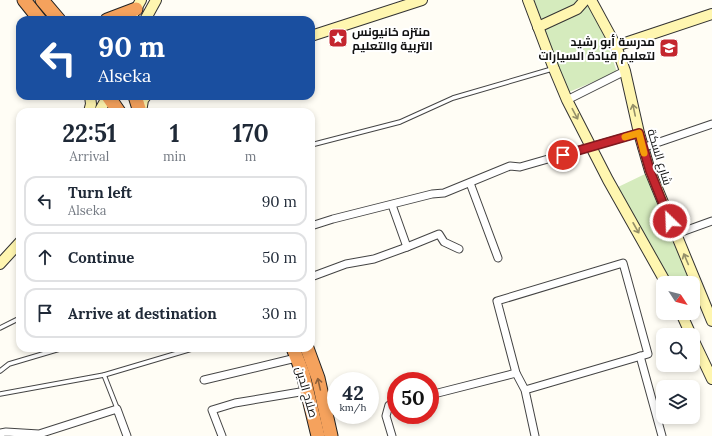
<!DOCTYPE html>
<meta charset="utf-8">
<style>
:root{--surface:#fff;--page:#f2f2f3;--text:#1f2937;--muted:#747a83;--line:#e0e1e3}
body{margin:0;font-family:Lora,Cairo,serif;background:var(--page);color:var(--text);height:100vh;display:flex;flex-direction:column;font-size:15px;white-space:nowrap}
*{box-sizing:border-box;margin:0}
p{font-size:13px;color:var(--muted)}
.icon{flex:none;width:22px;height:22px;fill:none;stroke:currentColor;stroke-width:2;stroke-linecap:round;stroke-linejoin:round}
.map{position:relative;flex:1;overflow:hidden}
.drawer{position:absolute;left:16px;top:108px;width:299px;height:244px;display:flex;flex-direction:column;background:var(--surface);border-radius:12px;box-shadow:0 2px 6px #0003}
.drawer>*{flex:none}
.hud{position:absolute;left:16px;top:16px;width:299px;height:84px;border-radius:12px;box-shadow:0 2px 6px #0003;background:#1a4fa0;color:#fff;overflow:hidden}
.needle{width:26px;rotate:126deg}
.tools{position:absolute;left:656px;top:276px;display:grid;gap:8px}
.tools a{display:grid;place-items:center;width:44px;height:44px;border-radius:8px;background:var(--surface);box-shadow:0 2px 6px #0003;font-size:20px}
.speed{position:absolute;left:327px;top:372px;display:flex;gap:8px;font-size:20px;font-weight:700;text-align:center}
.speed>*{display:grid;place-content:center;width:52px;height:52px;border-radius:50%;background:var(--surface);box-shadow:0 2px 6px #0003;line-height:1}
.speed small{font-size:10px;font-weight:400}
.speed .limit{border:6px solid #d22;background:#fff;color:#111}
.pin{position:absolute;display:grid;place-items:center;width:34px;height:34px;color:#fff;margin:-17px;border:2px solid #fff;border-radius:50%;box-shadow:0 1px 4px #0007}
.me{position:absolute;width:44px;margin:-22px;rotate:336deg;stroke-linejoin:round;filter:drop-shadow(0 0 3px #0008)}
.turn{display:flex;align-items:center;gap:14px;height:84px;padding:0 16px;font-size:18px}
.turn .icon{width:52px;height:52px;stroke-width:2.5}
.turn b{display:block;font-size:28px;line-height:34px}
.eta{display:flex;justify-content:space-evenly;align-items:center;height:68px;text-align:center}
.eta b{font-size:24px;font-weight:700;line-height:28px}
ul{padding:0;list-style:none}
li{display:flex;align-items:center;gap:12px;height:50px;margin:0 8px 6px;padding:0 8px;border:2px solid var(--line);border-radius:12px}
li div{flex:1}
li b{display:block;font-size:15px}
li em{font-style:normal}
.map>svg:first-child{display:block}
.green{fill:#d5ebbd}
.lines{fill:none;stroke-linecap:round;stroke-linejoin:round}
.lane-casing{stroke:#444;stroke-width:5.5}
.street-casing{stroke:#444;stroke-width:9}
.secondary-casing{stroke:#333;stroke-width:12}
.highway-casing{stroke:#222;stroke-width:15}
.lane{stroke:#fff;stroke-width:3.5}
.street{stroke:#fff;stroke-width:7}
.secondary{stroke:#fff6b0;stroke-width:10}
.highway{stroke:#f5a25d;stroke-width:13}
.oneway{stroke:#948f68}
.oneway2{stroke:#8e613b}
.route-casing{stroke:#7f191e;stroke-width:10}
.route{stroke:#c4262e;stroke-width:7}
.slow{stroke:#f59e0b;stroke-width:7}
.labels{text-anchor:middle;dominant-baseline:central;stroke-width:4;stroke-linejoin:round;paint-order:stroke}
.poi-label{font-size:12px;font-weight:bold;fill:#111;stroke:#fff;text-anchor:start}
.street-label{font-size:12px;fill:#111;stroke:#fff}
</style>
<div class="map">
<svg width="712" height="436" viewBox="0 0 712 436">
<rect width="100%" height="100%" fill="#fffdf5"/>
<g class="green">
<polygon points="534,0 585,0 600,23 617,72 569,92 546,35"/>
<polygon points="645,174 664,215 701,300 693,304 693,283 668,283 616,188"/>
</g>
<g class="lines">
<g class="lane-casing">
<g id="lane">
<polyline points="311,145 400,122 453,98 552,69"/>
<polyline points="0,328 20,318"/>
<polyline points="0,371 9,364 63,348"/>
<polyline points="104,375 117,408"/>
<polyline points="0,394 104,375 195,348"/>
</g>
</g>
<g class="street-casing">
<g id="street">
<polyline points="567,100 625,71"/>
<polyline points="642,148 712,124"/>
<polyline points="470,183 498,258"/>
<polyline points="392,205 407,247"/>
<polyline points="311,226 333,219 432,194 444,193 510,166 520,167 639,133"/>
<polyline points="676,234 712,221"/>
<polyline points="311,277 346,264 374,259 407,247 439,234 444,242 459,249"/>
<polyline points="640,356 662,436"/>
<polyline points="204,380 296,358"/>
<polyline points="525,390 648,354 623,263 497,301 516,373 525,390 535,436"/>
<polyline points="430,395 516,373"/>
<polyline points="0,433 6,432 39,434 117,409 127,436"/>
<polyline points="222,436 212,410 235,403 306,391"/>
<polyline points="392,436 386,416 389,405 396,403"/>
</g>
</g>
<g class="secondary-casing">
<g id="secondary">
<polyline points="528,0 554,69 567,100 608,180 666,283"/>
<polyline points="591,0 616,46 625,71 639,133 650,171 712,321"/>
<polyline points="128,20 132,16 141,0"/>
<polyline points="145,20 156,0"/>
<polyline points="538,27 577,9 585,0"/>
<polyline points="311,36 422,0"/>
<polyline points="616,46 712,14"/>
<polyline points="89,112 91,104 90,96"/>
<polyline points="99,112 108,96"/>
<polyline points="141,112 143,100 146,96"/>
<polyline points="0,264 20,242"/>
<polyline points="681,313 691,335"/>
<polyline points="693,339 712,379"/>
</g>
</g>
<g class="highway-casing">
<g id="highway">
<polyline points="24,0 40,20"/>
<polyline points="42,0 59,20"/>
<polyline points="107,20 136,9"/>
<polyline points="108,96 119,112"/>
<polyline points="135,96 140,112"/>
<polyline points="293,348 303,374 318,436"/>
<polyline points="307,348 318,378 331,436"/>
</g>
</g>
<use href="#lane" class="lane"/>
<use href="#street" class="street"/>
<use href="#secondary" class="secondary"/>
<use href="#highway" class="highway"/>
</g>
<defs><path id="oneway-shaft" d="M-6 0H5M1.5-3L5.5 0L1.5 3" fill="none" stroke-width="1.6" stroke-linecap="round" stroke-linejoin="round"/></defs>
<g class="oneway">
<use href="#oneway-shaft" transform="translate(634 110) rotate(-102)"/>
<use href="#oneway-shaft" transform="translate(575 114) rotate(62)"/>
<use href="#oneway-shaft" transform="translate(636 228) rotate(61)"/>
<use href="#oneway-shaft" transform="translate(686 259) rotate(-113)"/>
</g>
<use class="oneway2" href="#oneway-shaft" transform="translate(319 384) rotate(-103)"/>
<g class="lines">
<g class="route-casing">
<polyline id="route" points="563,155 639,133 650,171 670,221"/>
</g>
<use href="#route" class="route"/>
<polyline class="slow" points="625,137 639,133 644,153"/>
</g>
<defs>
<g id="sight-square" transform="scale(1)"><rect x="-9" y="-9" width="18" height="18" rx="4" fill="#c4262e" stroke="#fff"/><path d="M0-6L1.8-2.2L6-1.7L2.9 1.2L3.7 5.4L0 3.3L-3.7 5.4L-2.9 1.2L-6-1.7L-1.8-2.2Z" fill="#fff"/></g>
<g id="school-square" transform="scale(1)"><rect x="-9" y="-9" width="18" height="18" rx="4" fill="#c4262e" stroke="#fff"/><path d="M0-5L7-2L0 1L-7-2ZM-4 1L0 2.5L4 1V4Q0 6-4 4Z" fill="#fff"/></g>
</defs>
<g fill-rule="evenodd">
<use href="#sight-square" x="338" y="38"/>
<use href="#school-square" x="669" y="48"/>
</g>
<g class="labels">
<g class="poi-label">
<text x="352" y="31">منتزه خانيونس<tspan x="352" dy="14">التربية والتعليم</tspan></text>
<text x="655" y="41" text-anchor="end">مدرسة أبو رشيد<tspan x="655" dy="14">لتعليم قيادة السيارات</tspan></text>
</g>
<g class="street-label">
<text transform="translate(660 157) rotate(73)">شارع السكة</text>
<text transform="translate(307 392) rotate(74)">صلاح الدين</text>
</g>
</g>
</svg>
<div class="tools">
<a><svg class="needle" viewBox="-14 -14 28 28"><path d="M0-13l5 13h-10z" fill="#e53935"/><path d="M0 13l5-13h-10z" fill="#747a83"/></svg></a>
<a><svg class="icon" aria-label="search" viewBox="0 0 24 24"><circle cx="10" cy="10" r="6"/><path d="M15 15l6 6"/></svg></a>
<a><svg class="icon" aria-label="layers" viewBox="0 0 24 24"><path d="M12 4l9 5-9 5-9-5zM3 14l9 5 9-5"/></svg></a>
</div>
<div class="speed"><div>42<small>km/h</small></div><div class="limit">50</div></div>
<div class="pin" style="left:563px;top:155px;background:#d93025"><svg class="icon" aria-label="arrive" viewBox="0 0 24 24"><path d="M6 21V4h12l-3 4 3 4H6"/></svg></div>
<svg class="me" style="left:670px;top:221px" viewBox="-20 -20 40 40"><circle r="17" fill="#c4262e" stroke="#fff" stroke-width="3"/><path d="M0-11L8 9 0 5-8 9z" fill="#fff"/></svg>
<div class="hud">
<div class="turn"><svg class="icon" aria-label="left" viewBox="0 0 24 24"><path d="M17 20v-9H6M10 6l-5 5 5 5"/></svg><div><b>90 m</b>Alseka</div></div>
</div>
<section class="drawer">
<div class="eta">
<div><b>22:51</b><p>Arrival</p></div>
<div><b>1</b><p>min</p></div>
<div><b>170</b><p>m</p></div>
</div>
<ul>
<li><svg class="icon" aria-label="left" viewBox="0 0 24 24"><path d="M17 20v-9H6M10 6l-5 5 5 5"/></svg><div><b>Turn left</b><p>Alseka</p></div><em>90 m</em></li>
<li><svg class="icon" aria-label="ahead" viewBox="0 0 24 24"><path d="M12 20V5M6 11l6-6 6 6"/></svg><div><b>Continue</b></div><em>50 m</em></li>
<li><svg class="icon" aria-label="arrive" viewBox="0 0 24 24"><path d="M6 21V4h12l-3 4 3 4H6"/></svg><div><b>Arrive at destination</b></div><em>30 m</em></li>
</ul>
</section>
</div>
